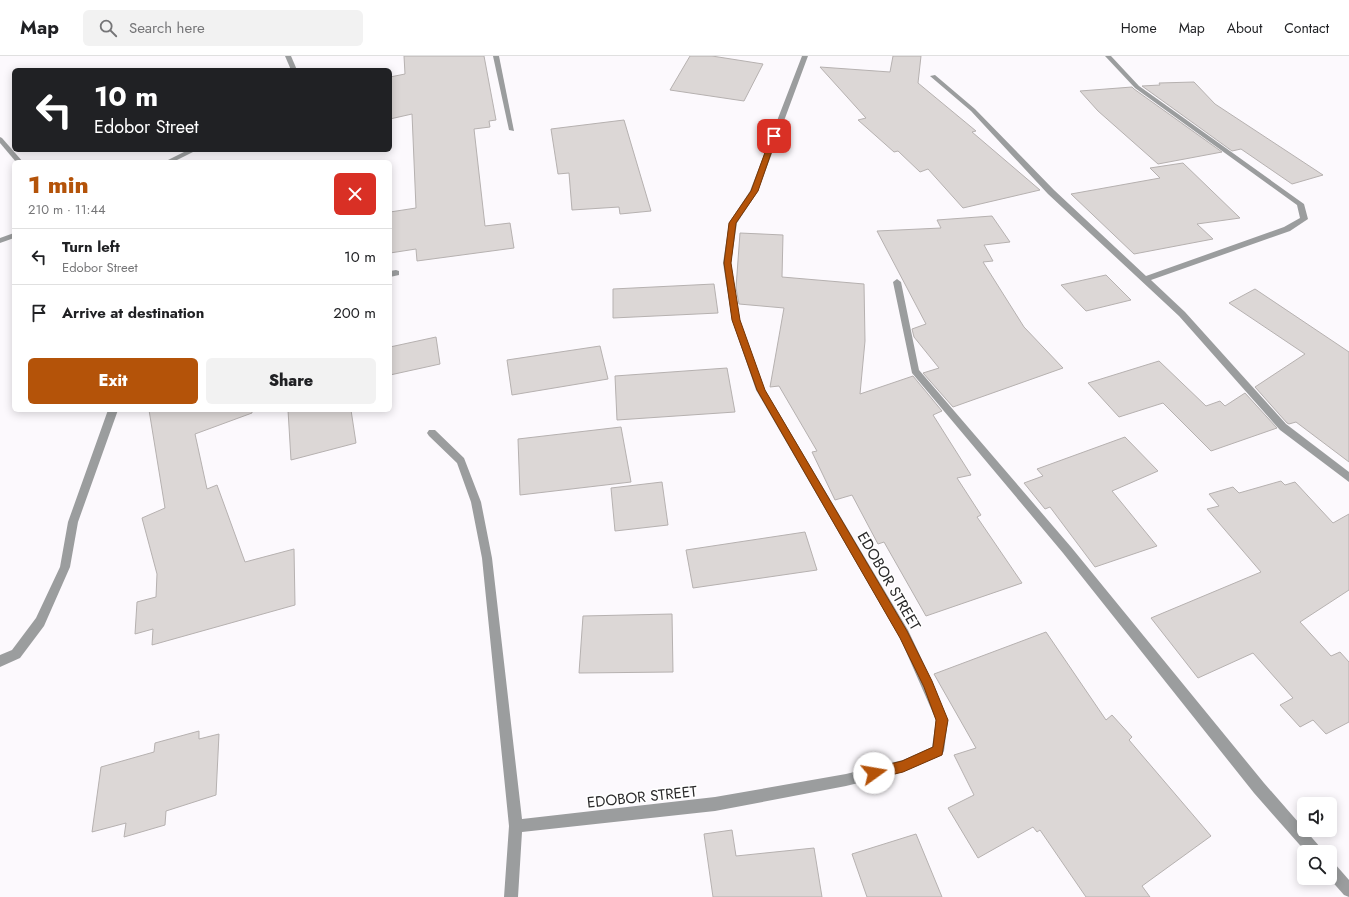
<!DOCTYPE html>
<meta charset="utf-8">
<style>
:root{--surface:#fff;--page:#f2f2f2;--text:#202124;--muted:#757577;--line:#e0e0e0;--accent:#b45309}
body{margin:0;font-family:Jost,sans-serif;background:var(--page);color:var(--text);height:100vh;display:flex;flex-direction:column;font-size:15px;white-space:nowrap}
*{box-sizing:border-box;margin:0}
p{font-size:13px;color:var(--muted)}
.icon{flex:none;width:22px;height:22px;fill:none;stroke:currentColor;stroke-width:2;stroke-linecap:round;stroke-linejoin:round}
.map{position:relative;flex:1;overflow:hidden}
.drawer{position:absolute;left:12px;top:104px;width:380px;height:252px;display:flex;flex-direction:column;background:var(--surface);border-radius:6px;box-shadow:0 2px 10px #0003}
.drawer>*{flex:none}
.hud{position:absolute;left:12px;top:12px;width:380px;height:84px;border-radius:6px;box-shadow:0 2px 10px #0003;background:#202124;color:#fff;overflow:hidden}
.tools{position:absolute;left:1297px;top:741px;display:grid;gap:8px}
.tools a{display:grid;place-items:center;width:40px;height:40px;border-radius:6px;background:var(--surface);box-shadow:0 2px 10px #0003;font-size:20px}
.pin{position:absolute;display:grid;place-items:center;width:34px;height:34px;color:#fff;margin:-17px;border-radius:8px;box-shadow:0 2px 6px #0006}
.me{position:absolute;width:44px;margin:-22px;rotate:77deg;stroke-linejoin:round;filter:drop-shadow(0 0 3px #0008)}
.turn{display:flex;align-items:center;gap:14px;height:84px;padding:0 16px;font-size:18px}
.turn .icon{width:52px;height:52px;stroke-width:2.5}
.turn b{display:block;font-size:28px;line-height:34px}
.round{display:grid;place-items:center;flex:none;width:42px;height:42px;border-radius:6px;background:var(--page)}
.head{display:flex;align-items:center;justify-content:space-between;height:68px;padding:0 16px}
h1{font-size:24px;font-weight:800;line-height:30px;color:var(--accent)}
.cta{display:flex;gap:8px;margin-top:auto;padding:8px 16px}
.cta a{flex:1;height:46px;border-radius:6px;background:var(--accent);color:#fff;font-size:16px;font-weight:800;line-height:46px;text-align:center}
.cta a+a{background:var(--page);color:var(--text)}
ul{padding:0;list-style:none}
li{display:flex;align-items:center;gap:12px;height:56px;padding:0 16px;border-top:1px solid var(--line)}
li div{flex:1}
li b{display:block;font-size:15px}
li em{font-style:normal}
header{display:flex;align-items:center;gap:24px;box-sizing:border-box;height:56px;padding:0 20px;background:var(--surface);border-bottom:1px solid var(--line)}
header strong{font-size:19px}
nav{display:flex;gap:22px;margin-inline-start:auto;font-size:14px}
.search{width:280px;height:36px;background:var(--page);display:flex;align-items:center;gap:10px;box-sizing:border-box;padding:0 14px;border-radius:6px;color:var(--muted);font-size:15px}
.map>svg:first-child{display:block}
.building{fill:#dcd7d6;stroke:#b6b1b0}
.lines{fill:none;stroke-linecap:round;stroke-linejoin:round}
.street{fill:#9b9d9e;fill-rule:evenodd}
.route{fill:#b45309;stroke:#753606}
.labels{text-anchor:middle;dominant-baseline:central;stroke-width:3;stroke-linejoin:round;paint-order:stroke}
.street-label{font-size:15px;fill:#2b2a2b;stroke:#fff}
</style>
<header>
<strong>Map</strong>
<div class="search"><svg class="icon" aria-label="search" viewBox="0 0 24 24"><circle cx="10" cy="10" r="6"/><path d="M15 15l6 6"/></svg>Search here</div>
<nav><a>Home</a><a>Map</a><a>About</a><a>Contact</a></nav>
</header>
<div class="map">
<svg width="1349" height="841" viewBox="0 0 1349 841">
<rect width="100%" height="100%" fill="#fcf9fd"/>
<g class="building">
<polygon points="404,0 484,0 496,64 489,65 490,71 474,73 485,170 510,167 514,192 417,205 416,193 390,197 390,156 416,152 412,58 390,63 390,21 405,18"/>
<polygon points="690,0 712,0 763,8 744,45 670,34"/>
<polygon points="893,0 921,0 918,27 976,75 972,76 1040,134 963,152 928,113 920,116 898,95 894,96 858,64 866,62 820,11 890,16"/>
<polygon points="1194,26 1215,48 1323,119 1292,128 1241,93 1232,95 1142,30 1160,29 1159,27"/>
<polygon points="1132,31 1134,33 1222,96 1158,108 1098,55 1080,35"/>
<polygon points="624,64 651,155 620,158 619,151 572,154 569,117 558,118 551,73"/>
<polygon points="1183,107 1240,162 1197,168 1213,183 1134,198 1071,138 1160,122 1150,112"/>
<polygon points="992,160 1010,186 984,189 993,205 983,206 1024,271 1063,312 953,351 923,317 939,312 914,281 912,273 926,268 877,175 941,172 937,164"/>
<polygon points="740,177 783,179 782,221 864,228 865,285 860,338 913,320 942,355 933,359 971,419 957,422 981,459 977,461 1022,527 926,560 884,486 878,488 852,439 835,444 812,396 817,395 779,330 770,331 784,252 739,248 736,232"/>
<polygon points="1106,219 1131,244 1086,255 1061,229"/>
<polygon points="714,228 718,257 613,262 613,233"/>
<polygon points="1255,233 1349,296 1349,406 1296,366 1289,368 1287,367 1255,331 1305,298 1229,247"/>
<polygon points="436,281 440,308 390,319 390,291"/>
<polygon points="600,290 608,323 512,339 507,304"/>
<polygon points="1159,305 1206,350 1220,345 1225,350 1245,337 1277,372 1211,395 1163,347 1119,361 1088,327"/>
<polygon points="727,312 735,356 617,364 615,320"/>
<polygon points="149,354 252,354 252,357 195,378 207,433 217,429 245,506 294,493 295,549 152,589 153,573 135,578 137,546 156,541 157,518 142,462 165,452"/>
<polygon points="288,354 351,354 356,387 291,404"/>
<polygon points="621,371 631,426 520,439 518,383"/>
<polygon points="1125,381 1158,415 1112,435 1157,490 1095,511 1050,451 1045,453 1024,427 1043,420 1037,413"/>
<polygon points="1281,425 1285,429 1295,426 1333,467 1349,458 1349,534 1300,566 1331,600 1340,596 1349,606 1349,666 1326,678 1313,664 1300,671 1280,649 1293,642 1253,597 1198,622 1151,562 1261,516 1207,453 1219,450 1209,438 1233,431 1239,437"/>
<polygon points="662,426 668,469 615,475 611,432"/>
<polygon points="805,476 817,514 693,532 686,494"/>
<polygon points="672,558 673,616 579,617 583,560"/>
<polygon points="1046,576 1106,664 1112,659 1132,681 1129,684 1211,780 1142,830 1150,841 1086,841 1040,774 1037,776 1033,771 978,802 948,752 974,739 954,699 976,692 934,618"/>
<polygon points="199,675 199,683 219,678 216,739 166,755 165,769 124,781 126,767 92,776 101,711 154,696 155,687"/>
<polygon points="732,774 736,800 814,792 822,841 713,841 704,778"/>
<polygon points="916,778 942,841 867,841 852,798"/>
</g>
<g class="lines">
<g class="street">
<polygon points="285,0 291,0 297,14 291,14"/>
<polygon points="493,0 499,0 514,75 509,74"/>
<polygon points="802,0 808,0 758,135 737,167 731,207 740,264 765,334 908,574 932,625 948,664 944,695 942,699 903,716 846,730 715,755 522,776 518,841 504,841 509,770 482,502 471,446 457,407 429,380 427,377 429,374 435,374 464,402 481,446 492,502 522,763 715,741 846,718 903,704 932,691 936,664 900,582 756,334 732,264 723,207 729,167 750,135"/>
<polygon points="1105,0 1111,0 1139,30 1304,148 1308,163 1290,175 1151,224 1185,256 1286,368 1349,416 1349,426 1280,374 1179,260 1048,138 971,55 930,20 935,19 975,53 1054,134 1146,220 1284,171 1300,162 1297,149 1135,32"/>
<polygon points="0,81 2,82 23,106 16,106 0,87"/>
<polygon points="188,94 197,94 173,106 164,106"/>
<polygon points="14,177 14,182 0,187 0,182"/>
<polygon points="396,214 399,215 399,219 390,221 390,215"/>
<polygon points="897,223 901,226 919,314 1071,491 1264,727 1320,791 1322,796 1306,796 1254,737 1063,497 912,317 893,226"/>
<polygon points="108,354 118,354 78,466 70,511 44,570 20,602 0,611 0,599 12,594 36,562 60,511 68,466"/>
<polygon points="1330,806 1335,808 1349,824 1349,841 1344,839 1329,822"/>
</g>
</g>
<polygon class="route" points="774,79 777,80 758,135 736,167 731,207 740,264 765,334 907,575 932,625 948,664 942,699 903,716 874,723 870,721 868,717 870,713 902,705 933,691 936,664 924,631 900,582 757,334 732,264 724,207 729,167 751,135 771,80"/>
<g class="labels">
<g class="street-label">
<text transform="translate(889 525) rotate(60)">EDOBOR STREET</text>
<text transform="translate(642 741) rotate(-6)">EDOBOR STREET</text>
</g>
</g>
</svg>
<div class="tools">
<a><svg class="icon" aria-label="sound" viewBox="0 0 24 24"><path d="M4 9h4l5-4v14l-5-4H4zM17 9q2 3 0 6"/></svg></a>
<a><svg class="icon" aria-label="search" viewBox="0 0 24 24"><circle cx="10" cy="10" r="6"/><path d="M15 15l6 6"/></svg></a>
</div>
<div class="pin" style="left:774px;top:80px;background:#d93025"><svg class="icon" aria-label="arrive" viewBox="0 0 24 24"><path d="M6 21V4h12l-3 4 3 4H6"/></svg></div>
<svg class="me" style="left:874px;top:717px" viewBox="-20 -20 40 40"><circle r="19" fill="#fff"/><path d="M0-13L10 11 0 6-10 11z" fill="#b45309"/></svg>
<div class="hud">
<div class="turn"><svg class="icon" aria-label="left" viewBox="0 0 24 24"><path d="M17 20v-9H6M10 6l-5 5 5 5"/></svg><div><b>10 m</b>Edobor Street</div></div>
</div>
<section class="drawer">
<div class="head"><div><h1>1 min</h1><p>210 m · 11:44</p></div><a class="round" style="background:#d93025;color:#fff"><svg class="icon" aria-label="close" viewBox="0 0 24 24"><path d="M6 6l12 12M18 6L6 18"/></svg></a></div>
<ul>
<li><svg class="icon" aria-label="left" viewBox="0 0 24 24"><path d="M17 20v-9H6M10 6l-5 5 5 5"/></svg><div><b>Turn left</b><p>Edobor Street</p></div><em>10 m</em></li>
<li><svg class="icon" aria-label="arrive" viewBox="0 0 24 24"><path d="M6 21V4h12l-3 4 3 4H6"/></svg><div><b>Arrive at destination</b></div><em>200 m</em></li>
</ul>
<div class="cta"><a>Exit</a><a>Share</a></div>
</section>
</div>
